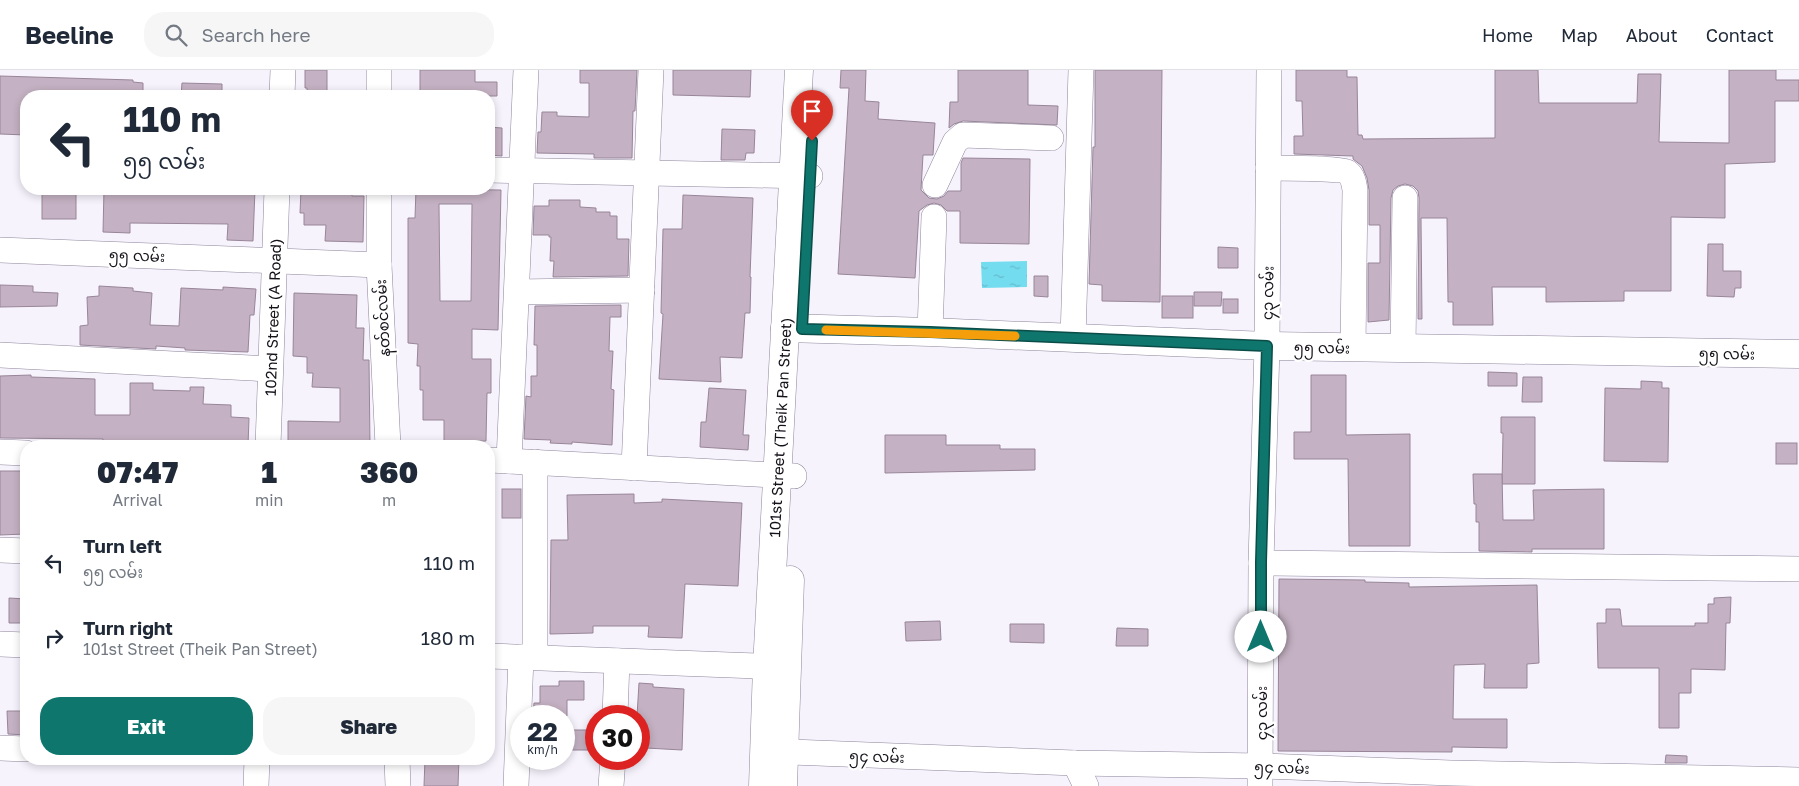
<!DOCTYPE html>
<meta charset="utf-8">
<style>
:root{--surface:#fff;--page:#f6f6f7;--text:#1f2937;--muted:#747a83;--line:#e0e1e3;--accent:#0f766e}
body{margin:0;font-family:"Golos Text","Noto Sans Myanmar",sans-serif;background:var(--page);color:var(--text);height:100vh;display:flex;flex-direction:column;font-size:19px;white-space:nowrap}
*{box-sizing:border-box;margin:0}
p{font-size:16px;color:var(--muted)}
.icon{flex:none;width:28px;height:28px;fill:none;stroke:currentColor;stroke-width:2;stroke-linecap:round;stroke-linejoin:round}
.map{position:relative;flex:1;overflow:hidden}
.side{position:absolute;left:20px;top:370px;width:475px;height:325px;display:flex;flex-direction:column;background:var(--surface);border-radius:20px;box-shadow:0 2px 8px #0003}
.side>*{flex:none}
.banner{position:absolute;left:20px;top:20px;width:475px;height:105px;border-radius:20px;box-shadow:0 2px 8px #0003;background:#fff;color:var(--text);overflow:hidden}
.speed{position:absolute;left:510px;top:635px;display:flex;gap:10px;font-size:25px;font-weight:700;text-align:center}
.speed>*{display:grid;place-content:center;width:65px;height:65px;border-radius:50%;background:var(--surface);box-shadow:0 2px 8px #0003;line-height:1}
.speed small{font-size:12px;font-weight:400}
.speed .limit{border:8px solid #d22;background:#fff;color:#111}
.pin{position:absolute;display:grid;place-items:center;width:42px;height:42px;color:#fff;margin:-51px -21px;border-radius:50% 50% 50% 0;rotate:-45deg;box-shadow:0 0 5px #0007}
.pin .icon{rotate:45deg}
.me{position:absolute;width:55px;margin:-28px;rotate:0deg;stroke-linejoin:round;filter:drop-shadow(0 0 4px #0008)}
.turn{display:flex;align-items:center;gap:18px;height:105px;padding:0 20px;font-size:22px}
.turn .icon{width:65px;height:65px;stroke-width:2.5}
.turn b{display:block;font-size:35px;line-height:42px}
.eta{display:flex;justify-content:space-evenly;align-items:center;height:85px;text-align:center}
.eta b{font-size:30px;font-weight:800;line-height:35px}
.action{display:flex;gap:10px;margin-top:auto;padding:10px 20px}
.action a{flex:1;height:58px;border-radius:20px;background:var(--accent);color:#fff;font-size:20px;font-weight:800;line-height:58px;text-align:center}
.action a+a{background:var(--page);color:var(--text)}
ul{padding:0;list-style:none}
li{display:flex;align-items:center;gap:15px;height:75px;padding:0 20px}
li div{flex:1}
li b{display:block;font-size:19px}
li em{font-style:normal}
header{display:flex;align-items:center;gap:30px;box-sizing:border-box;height:70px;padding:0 25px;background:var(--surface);border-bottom:1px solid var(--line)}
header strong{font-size:24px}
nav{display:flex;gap:28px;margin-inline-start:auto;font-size:18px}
.search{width:350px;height:45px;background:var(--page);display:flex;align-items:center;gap:12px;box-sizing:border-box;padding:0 18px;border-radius:20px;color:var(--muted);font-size:19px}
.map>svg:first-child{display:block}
.water{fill:url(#water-ripples)}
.building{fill:#c4b1c3;stroke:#988698;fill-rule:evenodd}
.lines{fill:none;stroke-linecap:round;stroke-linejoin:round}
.minor-casing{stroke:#8e859b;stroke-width:26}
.major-casing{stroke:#8e859b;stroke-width:29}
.minor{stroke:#fff;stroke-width:25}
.major{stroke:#fff;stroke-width:28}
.route-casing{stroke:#0a4d48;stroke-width:12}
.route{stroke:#0f766e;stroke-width:9}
.slow{stroke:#f59e0b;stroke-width:9}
.labels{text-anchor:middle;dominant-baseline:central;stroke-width:4.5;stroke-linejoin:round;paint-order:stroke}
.street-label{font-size:15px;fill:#151119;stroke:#fff}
</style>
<header>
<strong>Beeline</strong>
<div class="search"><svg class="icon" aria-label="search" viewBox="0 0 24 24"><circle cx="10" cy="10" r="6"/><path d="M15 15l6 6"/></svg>Search here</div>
<nav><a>Home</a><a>Map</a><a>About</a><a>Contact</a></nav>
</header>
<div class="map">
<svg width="1799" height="716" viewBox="0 0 1799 716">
<defs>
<pattern id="water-ripples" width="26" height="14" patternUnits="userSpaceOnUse" patternTransform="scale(1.25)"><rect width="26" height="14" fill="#74dcef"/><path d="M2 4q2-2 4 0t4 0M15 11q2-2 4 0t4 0" fill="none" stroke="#64bccc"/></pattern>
</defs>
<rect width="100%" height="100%" fill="#f7f3fd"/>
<polygon class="water" points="1027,191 1027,217 982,218 981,192"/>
<g class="building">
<polygon points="305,0 327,0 327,26 307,26 307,18 305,18"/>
<polygon points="420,0 475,0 475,12 497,12 497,26 420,26"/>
<polygon points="580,0 637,0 635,41 633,41 632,88 594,88 594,84 537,83 538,62 541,62 542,42 557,42 557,46 589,47 589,13 580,13"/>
<polygon points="673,0 751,0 750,27 673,25"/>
<polygon points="841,0 866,0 865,31 879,32 878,49 935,53 933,85 923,85 921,120 929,128 937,129 944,126 948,121 961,121 961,93 963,88 1030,89 1029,174 960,173 960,141 947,141 941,135 934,133 927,135 919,141 915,208 838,204 849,18 840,18"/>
<polygon points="958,0 1028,0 1028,35 1058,36 1057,55 963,51 954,54 949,58 950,32 958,32"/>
<polygon points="1095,0 1162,0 1160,232 1102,231 1102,215 1089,214 1093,77 1095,77"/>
<polygon points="1296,0 1347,0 1347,7 1357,7 1358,65 1362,65 1363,69 1495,68 1495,0 1538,0 1539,33 1637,33 1638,4 1661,4 1659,72 1729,73 1729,0 1776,0 1776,10 1799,10 1799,31 1775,31 1775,92 1725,94 1725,148 1671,147 1671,221 1624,221 1624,231 1546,232 1546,217 1492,217 1493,255 1453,255 1453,232 1448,232 1447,148 1421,148 1422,249 1418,249 1419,128 1418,121 1413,116 1405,114 1398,116 1393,120 1391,128 1389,250 1368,252 1368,193 1380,193 1380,155 1369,155 1369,120 1367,108 1362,96 1353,89 1353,86 1294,84 1294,66 1303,66 1302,31 1296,31"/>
<polygon points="0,6 133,10 133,12 143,13 143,26 26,26 26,65 0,64"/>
<polygon points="182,13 222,14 222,26 181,26"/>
<polygon points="489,57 502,58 502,86 489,85"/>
<polygon points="722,59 755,60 754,83 746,83 745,90 721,90"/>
<rect x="42" y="119" width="34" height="30"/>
<polygon points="104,119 255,119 253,171 227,170 228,154 130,153 130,163 103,162"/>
<polygon points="301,119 352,119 352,126 364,126 363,172 325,171 326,155 304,155 304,143 300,143"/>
<path d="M416 119 501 120 498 260 472 259V289H491V323H487L486 371 444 372V350H423V320H420V296H417L418 274 408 273V148H415ZM439 134H472L471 231H440Z"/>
<polygon points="683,125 753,128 750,207 751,207 750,243 745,243 742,288 720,287 721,312 659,309 663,244 661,243 663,159 682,159"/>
<polygon points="549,130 580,130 580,137 596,138 596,142 610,142 610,146 617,146 617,169 629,169 628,206 553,207 554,191 550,191 551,167 549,167 549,165 533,165 534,136 549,136"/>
<polygon points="1708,174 1723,174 1723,201 1741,201 1741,218 1735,218 1734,227 1707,226"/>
<polygon points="1218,177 1238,178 1238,198 1218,198"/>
<polygon points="1034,206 1048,206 1048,227 1034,226"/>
<polygon points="0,215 33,216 33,222 58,223 57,236 0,237"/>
<polygon points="99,216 133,218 133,221 152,223 150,255 179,256 181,218 223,220 223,217 256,219 254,245 250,245 248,282 185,280 185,278 156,276 156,279 80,275 80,256 88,255 87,227 99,226"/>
<polygon points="1194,222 1222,222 1221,236 1194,236"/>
<polygon points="294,223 357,225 356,258 364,258 363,290 369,290 370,376 288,376 288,351 340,352 340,318 312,317 313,303 307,303 307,287 293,286"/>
<rect x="1162" y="226" width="31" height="22"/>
<rect x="1223" y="229" width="15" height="14"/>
<polygon points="621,235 621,247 610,247 609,281 613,281 611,319 614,320 612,375 572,372 572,374 550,373 551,370 524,369 526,326 531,327 531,306 537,306 537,275 534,275 535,236"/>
<polygon points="1488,302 1517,303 1517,316 1488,316"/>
<polygon points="31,305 31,307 95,309 95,345 130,345 130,313 153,313 153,320 190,321 190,317 204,317 203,334 231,335 231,347 249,348 248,376 173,376 173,372 129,371 129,376 103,375 103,369 0,368 0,306"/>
<polygon points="1311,305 1346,305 1346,365 1410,364 1410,476 1349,476 1348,389 1294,389 1294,362 1311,362"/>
<polygon points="1523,307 1542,307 1542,332 1522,332"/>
<polygon points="1641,311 1662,312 1662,318 1669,318 1668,392 1604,391 1605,318 1641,319"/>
<polygon points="709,318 746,320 743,365 749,365 748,380 700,377 701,352 706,352"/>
<polygon points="1501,347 1535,347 1535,414 1502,414 1503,363 1501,363"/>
<polygon points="885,365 946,365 946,375 1000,375 1000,379 1035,379 1035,400 885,403"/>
<rect x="1776" y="373" width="21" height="21"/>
<polygon points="0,401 26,401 26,464 0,465"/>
<polygon points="1473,404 1502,404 1503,450 1534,450 1533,420 1604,419 1604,479 1532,479 1532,482 1479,481 1479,452 1476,452 1476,434 1474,434"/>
<rect x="502" y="419" width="19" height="29"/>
<polygon points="634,424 634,433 662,432 662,429 742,433 738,516 685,514 682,568 648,567 649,556 593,556 593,563 550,564 551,470 568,470 567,425"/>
<polygon points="1279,509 1365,510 1365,512 1409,513 1409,517 1537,515 1539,593 1527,594 1527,618 1484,618 1485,594 1454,595 1453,649 1507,649 1507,678 1452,677 1452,682 1278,681"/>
<polygon points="1731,527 1730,553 1726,553 1725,600 1691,599 1691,623 1679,623 1679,658 1659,658 1659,598 1598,598 1597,553 1606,553 1606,539 1620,539 1622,556 1695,556 1695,553 1708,553 1708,534 1714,534 1714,528"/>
<polygon points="9,528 26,529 26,553 9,553"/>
<polygon points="940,551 941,570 906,571 905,552"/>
<polygon points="1010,554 1044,554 1044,573 1010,572"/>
<polygon points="1117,558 1148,559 1148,576 1116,576"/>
<polygon points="559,611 584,611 584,630 567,630 567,646 533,646 534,633 540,633 540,616 559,616"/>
<polygon points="639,613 653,614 653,617 684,619 682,680 646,678 647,666 639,666 639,646 637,646"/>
<polygon points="7,641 26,641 26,665 8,664"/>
<rect x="564" y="660" width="32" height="20"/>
<polygon points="1666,685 1687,686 1687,693 1665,693"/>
<polygon points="425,689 459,689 458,716 424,716"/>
</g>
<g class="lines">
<g class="minor-casing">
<g id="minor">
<polyline points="379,0 379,26"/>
<polyline points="282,26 283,0"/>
<path d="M1268 98C1281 98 1340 98 1347 102 1353 106 1354 113 1355 120L1353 278"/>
<polyline points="489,100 810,106"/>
<polyline points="935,115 955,72 963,65 1051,68"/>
<polyline points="379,119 379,195 388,376"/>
<polyline points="0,180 379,195"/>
<polyline points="517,222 642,220"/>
<polyline points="930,262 934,147"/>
<polyline points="1073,269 1081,0"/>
<polyline points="1403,278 1405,128"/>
<polyline points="0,285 270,299"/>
<path id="s1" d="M268 376 277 119"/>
<polyline points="0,382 26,383"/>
<polyline points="489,390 794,406"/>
<polyline points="509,391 526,0"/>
<polyline points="634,398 651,0"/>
<polyline points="0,480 26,481"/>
<polyline points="1261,493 1799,499"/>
<polyline points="0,574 26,575"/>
<polyline points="489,586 787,597"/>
<polyline points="535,587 535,392"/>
<polyline points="615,646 617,591"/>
<polyline points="0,678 26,679"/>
<polyline points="765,681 1075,693 1261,696 1451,703 1799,710"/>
<polyline points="397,689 398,716"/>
<polyline points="1075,693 1086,716"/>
<polyline points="256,716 257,689"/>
<polyline points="516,716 521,587"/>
<polyline points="611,716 613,689"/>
<polyline points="1260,716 1261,493 1267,276 1269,0"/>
</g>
</g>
<g class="major-casing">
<g id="major">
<polyline points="785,258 930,262 1267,276 1799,284"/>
<path id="s2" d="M763 716 767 597 799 0"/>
<polyline points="783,716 790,510"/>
</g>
</g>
<use href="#minor" class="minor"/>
<use href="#major" class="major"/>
</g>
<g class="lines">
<g class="route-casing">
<polyline id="route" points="812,71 802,259 930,262 1267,276 1261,492 1261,567"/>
</g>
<use href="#route" class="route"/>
<polyline class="slow" points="826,260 1015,266"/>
</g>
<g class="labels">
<g class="street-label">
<text transform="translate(137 185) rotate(2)">၅၅ လမ်း</text>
<text transform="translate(1267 223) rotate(-89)">၄၃ လမ်း</text>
<text stroke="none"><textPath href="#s1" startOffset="129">102nd Street (A Road)</textPath></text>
<text transform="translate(382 248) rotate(-93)">နတ်စင်လမ်း</text>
<text transform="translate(1322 277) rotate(1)">၅၅ လမ်း</text>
<text transform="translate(1727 283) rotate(1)">၅၅ လမ်း</text>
<text stroke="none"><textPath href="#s2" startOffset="359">101st Street (Theik Pan Street)</textPath></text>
<text transform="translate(1261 643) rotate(-90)">၄၃ လမ်း</text>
<text transform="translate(877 686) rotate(2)">၅၄ လမ်း</text>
<text transform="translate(1282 697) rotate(2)">၅၄ လမ်း</text>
</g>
</g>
</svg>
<div class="speed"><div>22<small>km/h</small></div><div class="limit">30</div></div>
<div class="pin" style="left:812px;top:71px;background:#d93025"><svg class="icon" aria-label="arrive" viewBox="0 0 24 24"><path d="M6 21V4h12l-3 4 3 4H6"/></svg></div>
<svg class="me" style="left:1261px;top:567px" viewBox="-20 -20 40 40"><circle r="19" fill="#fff"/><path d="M0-13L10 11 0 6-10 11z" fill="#0f766e"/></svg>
<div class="banner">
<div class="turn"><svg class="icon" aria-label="left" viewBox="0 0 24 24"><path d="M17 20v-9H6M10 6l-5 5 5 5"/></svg><div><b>110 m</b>၅၅ လမ်း</div></div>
</div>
<section class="side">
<div class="eta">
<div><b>07:47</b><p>Arrival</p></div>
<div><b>1</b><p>min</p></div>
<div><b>360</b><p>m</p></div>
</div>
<ul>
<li><svg class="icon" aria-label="left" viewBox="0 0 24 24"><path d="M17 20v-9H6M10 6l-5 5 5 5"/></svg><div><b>Turn left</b><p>၅၅ လမ်း</p></div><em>110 m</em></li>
<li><svg class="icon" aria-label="right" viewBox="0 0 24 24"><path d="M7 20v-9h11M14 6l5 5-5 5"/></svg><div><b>Turn right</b><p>101st Street (Theik Pan Street)</p></div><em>180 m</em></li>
</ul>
<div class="action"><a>Exit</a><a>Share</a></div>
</section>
</div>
